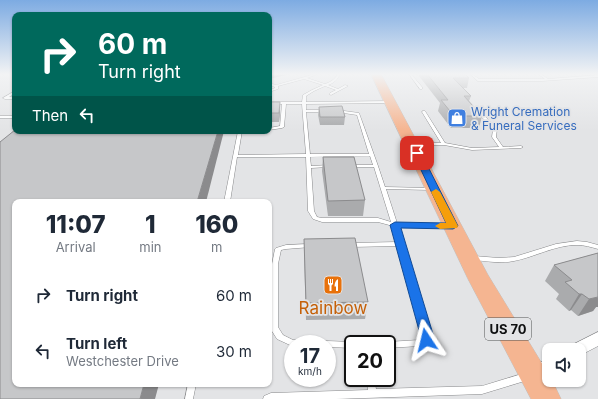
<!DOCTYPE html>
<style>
:root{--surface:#fff;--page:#f6f6f7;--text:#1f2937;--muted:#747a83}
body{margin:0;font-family:Inter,sans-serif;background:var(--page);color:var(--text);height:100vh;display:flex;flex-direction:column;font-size:15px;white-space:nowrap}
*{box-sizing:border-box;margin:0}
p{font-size:13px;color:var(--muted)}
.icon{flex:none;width:22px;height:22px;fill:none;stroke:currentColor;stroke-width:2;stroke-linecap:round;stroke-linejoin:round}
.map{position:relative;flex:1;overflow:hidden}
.sheet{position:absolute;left:12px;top:199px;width:260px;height:188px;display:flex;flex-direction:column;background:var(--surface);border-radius:8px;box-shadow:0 1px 3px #0004}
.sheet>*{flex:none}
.banner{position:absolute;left:12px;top:12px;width:260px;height:122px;border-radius:8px;box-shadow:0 1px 3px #0004;background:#00695c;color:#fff;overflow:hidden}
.controls{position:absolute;left:542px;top:343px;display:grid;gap:8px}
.controls a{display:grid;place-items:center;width:44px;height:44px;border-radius:8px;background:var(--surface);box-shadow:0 1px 3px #0004;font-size:20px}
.speed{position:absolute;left:284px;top:335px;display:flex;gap:8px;font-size:20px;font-weight:700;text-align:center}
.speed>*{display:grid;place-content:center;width:52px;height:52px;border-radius:50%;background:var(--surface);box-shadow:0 1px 3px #0004;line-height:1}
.speed small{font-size:10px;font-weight:400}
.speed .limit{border:2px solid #111;border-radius:6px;background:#fff;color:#111}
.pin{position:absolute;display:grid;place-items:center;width:34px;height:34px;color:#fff;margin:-17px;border-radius:8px;box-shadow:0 2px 6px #0006}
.me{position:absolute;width:44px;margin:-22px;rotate:350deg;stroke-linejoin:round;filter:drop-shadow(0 0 3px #0008)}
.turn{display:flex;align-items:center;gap:14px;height:84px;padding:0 20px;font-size:18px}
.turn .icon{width:52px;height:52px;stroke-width:2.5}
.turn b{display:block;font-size:28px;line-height:34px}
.then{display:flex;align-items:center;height:38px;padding:0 20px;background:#0003;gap:8px;font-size:15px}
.eta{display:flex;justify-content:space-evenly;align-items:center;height:68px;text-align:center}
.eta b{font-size:24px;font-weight:800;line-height:28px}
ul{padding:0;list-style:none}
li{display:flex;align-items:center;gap:12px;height:56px;padding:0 20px}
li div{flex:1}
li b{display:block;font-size:15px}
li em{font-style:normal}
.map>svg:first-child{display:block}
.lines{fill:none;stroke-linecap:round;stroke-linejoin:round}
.lane-casing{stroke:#88898b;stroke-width:1}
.street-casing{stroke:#88898b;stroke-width:1}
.primary-casing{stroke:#c1c1c1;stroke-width:1}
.lane{fill:#fff;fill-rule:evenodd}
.street{fill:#fff;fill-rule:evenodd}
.primary{fill:#f5b591;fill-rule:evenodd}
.wall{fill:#aaabad}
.shaded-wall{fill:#8b8b8d}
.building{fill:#c6c7c9;stroke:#8b8b8d}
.route{fill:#1a73e8;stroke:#114b97}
.slow{fill:#f59e0b}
.labels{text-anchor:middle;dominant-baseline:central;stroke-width:3.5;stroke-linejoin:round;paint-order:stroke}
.far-shop-label{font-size:12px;fill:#366cbe;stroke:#e3e4e6;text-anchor:start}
.shield{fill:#e3e4e6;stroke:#4f5051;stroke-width:1}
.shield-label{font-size:13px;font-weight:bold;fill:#0f1011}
.near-food-label{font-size:17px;fill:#c56008;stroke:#e3e4e6}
</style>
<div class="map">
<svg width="598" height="399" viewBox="0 0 598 399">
<rect width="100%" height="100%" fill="#e3e4e6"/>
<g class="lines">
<g class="lane-casing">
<g id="lane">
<path d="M315 74H318L307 78 325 84C331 82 335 79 338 74H340C338 79 334 83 328 85L338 89 345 85 348 86 331 95 329 94 330 93 336 90 325 86 314 91 306 96V102L390 101 392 102 390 103 306 104V110H325L327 111 325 112H306L310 154H369L357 115 337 112 335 111 337 110 359 113 378 166 385 187 431 188 433 189 431 190 386 189 397 223 449 224 452 226 449 228 398 227 430 334C430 343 428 343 420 346L387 348V344H384V343L387 342 419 340 422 338V334L398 246 351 247 349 246 348 245 349 244 351 243 397 242 393 226 378 222H322L313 219 308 211 306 157H237L230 202H224L238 131H242L238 155 306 154 302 104H286L284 127 282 128 269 130V128L280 126 282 104H269V102H302L303 95 312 90 323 85 304 79 278 86V89L269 92V90L275 88V87L269 85V83L276 85ZM370 156 373 165H351L349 166 351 167H374L391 222 378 218H322L317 217 314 211 311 168 329 167 331 166 329 165 311 166 310 157Z"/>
<polygon points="409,74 411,74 422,87 422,89 420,89"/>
<polygon points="470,74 472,74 479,79 545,79 538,74 541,74 548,79 598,75 598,77 542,81 478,81"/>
<polygon points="15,91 15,93 9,97 15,97 15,99 5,99 3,98"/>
<polygon points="423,111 425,111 445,143 472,148 499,147 492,137 493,129 479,114 478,113 480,112 481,112 497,129 496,137 503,147 521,146 523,147 521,148 472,150 444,145 412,145 411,144 413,143 441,143 422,112"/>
<rect x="0" y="116" width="15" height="2"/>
<path d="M577 241 587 242 598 245V249C591 247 584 245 577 245 555 245 535 257 514 261 501 264 487 261 474 260H472L471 258 472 256H474L499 258 514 257 556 244Z"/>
<polygon points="309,244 311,245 312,246 311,247 286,249 281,250 278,264 278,327 283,335 293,340 323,341 327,341 353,342 356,343 356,344 353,344 353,348 327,347 327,344 293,344 293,346 292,346 277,339 270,328 272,264 275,249 276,248 286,245"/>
<polygon points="525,373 528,374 529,377 528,380 482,394 336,399 263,399 264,396 271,393 368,390 366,378 374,378 376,389 482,386"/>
<polygon points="188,384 196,384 193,399 185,399"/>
</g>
</g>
<g class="street-casing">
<g id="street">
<polygon points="598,332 598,346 579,356 579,350 569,350 572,345"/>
<polygon points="549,358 549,374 534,382 528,379 526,374 528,369"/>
</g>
</g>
<g class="primary-casing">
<polygon id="primary" points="371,74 381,74 488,275 549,375 549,380 552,380 561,399 531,399 468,279"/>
</g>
<use href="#lane" class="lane"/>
<use href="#street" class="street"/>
<use href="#primary" class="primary"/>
</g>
<g class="wall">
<polygon points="419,74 465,74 469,78 467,88 463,88 471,96 469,101 482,116 479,128 451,128 438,111 440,103 419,76"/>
<polygon points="269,102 280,110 279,122 269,122"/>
<polygon points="319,107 345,117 344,125 320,125 318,115"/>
<polygon points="323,157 365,200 363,216 328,216 322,171"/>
<polygon points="304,239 368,302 365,319 306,320 304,255"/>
<polygon points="598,253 596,307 593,311 578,316 571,310 569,311 556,299 559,294 545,281 554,265"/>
</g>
<g class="shaded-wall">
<polygon points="269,74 290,74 269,79"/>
<polygon points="280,102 280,110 279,122 279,113"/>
<polygon points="218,131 224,131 206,202 197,202"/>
<polygon points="579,294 582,294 571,310 569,311"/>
<polygon points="598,297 598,307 596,307 593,311 578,316 589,299"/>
<polygon points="144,384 159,384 155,399 140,399"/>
</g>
<g class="building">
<polygon points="427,74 465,74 469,78 453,78 471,96 464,96 482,116 454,116 441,100 448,100"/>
<polygon points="269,102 280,102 279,113 269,113"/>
<polygon points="342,106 345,117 320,117 319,107"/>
<polygon points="15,130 15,131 218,131 197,202 15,202 15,384 144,384 140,399 0,399 0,142"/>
<polygon points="323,157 354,157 365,200 328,201"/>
<polygon points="355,238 368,302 306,303 304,239"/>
<polygon points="598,253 598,297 589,299 582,294 579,294 565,282 572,280 554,265"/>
</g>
<linearGradient id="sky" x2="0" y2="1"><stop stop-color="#7dabe2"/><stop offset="0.57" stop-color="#f2f3f4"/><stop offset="1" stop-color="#f2f3f4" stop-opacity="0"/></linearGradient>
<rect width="598" height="130" fill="url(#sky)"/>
<polygon class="route" points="417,151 421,153 458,226 453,229 401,228 433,334 431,344 426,346 421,344 419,340 420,334 390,225 395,222 446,223 413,153"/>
<polygon class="slow" points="436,189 440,192 458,226 457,228 440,229 435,226 440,223 446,223 431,192"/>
<defs>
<g id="shop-square" transform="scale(1)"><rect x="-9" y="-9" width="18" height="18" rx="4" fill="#3f7fe0" stroke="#e3e4e6"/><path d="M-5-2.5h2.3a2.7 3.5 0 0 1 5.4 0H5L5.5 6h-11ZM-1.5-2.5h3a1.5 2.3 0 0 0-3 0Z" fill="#fff"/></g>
<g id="restaurant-square" transform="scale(1)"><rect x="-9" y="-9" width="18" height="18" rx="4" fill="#e8710a" stroke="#e3e4e6"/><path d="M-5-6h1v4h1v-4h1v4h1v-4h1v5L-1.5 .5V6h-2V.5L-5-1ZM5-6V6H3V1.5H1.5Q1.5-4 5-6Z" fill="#fff"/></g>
</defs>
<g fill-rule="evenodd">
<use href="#shop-square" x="457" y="118"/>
<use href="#restaurant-square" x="333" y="285"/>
</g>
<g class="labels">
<g class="far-shop-label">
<text x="471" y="111">Wright Cremation<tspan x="471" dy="14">&amp; Funeral Services</tspan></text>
</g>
<rect class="shield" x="485" y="318" width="46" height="22" rx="3"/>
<g class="shield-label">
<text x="508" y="329">US 70</text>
</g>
<g class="near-food-label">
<text x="333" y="308">Rainbow</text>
</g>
</g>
</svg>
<div class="controls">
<a><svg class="icon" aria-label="sound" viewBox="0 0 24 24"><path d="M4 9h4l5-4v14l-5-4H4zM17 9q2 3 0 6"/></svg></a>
</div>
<div class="speed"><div>17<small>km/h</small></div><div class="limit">20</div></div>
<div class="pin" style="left:417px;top:153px;background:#d93025"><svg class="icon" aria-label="arrive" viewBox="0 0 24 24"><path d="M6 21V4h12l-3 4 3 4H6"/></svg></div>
<svg class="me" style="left:426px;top:340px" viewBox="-20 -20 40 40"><path d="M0-17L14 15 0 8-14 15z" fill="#1a73e8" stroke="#fff" stroke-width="4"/></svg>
<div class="banner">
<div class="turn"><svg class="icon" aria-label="right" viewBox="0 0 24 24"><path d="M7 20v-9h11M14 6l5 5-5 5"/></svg><div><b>60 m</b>Turn right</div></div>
<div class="then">Then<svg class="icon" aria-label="left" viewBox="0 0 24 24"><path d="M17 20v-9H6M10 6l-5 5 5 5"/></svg></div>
</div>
<section class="sheet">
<div class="eta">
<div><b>11:07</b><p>Arrival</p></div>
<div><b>1</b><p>min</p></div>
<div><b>160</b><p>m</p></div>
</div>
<ul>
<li><svg class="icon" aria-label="right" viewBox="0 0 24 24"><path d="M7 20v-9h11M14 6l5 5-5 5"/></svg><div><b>Turn right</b></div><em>60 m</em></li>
<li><svg class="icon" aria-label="left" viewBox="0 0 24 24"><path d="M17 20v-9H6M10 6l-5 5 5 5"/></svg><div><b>Turn left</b><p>Westchester Drive</p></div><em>30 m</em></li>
</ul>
</section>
</div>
